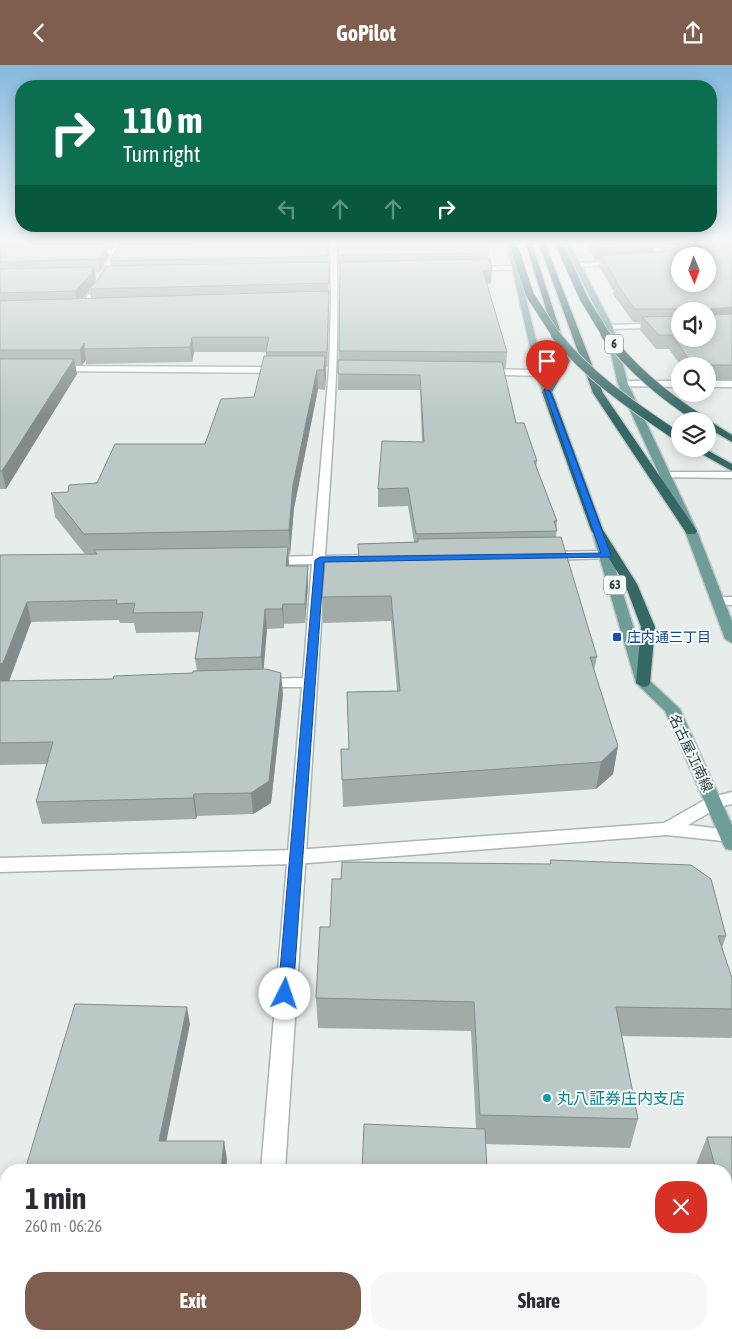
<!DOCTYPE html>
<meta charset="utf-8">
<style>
:root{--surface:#fff;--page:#f7f7f7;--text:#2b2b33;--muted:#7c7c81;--accent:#7f5e4d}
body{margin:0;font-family:"Asap Condensed","Noto Sans JP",sans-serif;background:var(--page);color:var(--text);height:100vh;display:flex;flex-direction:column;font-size:19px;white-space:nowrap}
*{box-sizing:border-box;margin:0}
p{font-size:16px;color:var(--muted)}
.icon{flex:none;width:28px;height:28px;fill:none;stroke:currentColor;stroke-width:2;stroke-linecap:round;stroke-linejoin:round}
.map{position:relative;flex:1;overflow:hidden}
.side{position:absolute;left:0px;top:1099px;width:732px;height:176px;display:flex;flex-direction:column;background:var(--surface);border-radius:20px 20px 0 0;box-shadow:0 2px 12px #0003}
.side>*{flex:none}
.guide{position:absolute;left:15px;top:15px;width:702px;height:152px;border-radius:20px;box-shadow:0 2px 12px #0003;background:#0b6e4f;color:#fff;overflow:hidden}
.needle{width:32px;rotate:178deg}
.fabs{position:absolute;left:671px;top:182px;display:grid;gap:10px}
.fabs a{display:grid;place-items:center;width:45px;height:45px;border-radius:50%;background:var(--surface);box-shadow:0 2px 12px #0003;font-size:25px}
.pin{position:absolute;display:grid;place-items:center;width:42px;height:42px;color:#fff;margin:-51px -21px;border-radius:50% 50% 50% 0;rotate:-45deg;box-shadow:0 0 5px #0007}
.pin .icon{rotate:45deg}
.me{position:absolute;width:55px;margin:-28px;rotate:4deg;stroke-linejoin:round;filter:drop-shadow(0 0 4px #0008)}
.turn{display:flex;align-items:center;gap:18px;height:105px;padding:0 25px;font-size:22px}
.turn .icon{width:65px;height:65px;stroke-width:2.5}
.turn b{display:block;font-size:35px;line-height:42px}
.lanes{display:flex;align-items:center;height:48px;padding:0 25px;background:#0003;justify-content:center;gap:25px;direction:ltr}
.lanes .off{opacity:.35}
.round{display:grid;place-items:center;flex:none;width:52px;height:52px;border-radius:20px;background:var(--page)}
.headline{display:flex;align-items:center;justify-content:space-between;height:85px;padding:0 25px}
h1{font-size:30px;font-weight:700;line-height:38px}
.primary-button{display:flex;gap:10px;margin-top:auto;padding:10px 25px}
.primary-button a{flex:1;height:58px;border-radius:20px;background:var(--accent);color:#fff;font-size:20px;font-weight:700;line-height:58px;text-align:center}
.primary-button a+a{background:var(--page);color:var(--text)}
header{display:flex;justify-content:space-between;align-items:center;height:65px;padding:0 25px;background:var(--accent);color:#fff;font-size:22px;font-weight:700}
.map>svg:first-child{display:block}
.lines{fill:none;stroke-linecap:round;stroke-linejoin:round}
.minor-casing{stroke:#a9b5b3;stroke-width:3}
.tertiary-casing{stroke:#a9b5b3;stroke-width:3}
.primary-casing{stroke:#c2c9c8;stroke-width:3}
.motorway-casing{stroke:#c2c9c8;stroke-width:3}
.minor{fill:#fff;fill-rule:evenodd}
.tertiary{fill:#fff;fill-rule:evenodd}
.primary{fill:#6f9e99;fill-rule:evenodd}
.motorway{fill:#356765;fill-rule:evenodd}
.motorway-bridge-far1-casing{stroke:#c2c9c8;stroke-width:9;stroke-linecap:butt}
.motorway-bridge-casing{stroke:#c2c9c8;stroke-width:11;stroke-linecap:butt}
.motorway-bridge-far1{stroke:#356765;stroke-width:8}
.motorway-bridge{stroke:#356765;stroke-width:9}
.wall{fill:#a1aca9;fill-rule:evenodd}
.shaded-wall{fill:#838c8a}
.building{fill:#bbc8c5;stroke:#838c8a;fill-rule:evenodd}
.route{fill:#1a73e8;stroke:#114b97}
.transit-dot{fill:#1a4fb4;stroke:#f6faf9;stroke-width:2}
.culture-dot{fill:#0f9aa8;stroke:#f6faf9;stroke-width:2}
.labels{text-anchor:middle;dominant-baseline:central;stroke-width:4;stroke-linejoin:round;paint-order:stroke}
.shield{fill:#f6faf9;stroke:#647674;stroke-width:1}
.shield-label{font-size:12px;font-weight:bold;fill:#263e3b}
.transit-label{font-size:14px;fill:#164399;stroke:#f6faf9;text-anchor:start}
.street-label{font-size:14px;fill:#263e3b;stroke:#f6faf9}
.near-culture-label{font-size:16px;fill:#0d838f;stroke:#f6faf9;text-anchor:start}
</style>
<header><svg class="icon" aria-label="back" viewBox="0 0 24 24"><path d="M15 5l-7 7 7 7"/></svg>GoPilot<svg class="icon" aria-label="share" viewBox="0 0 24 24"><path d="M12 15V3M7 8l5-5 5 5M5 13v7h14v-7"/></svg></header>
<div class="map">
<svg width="732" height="1274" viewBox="0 0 732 1274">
<rect width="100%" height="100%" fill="#e6edeb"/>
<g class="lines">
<g class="minor-casing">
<g id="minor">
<polygon points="117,176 123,176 119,184 138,186 118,188 102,224 83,246 77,246 77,242 95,223 111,189 88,189 85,187 113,184"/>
<path d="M330 176H336C341 281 332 386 325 491L371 490 377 494 371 498 325 499 285 1105H261L302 622H261L254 618 261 614 303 613 312 499 269 500 263 496 269 492 313 491 329 305 331 236Z"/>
<polygon points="619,196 621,199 578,202 575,200 578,198"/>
<polygon points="515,201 517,204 471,206 468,204 471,202"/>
<polygon points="680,258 680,262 609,264 605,262 609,260"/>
<polygon points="57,301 281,302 285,305 281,308 54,306 54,302"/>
<polygon points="484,304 540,305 544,308 540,311 481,309 481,305"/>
<polygon points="623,316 680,316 680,322 620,321 620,317"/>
<rect x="708" y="316" width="24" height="6"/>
<polygon points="665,407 732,407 732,413 661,412 660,410"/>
<polygon points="607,486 611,487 613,490 611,493 546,495 540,491 546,487"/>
<polygon points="718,532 732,532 732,540 713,539 711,536 713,533"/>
<rect x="248" y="1269" width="26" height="5"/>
</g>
</g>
<g class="tertiary-casing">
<polygon id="tertiary" points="732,727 732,739 719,742 688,760 732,765 732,777 667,770 295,799 0,807 0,793 295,785 664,758 708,733"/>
</g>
<g class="primary-casing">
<g id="primary">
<polygon points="506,176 512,176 544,308 557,340 555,342 547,340 536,308"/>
<polygon points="562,176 568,176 613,262 628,319 697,466 732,556 732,578 725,574 685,466 618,319 605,262"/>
<polygon points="599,466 605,470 650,616 680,644 732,760 732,785 726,784 723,779 665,646 636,618 593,470"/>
</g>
</g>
<g class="motorway-casing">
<g id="motorway">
<polygon points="525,176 531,176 570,296 552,327 603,465 637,519 655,562 650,618 648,621 643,622 636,618 641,562 625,519 591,465 542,327 562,296"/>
<polygon points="538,176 544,176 603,328 697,466 695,469 687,469 593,328"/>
<polygon points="707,356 711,357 732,370 732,377 708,363"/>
<polygon points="693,384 705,384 732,399 732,406"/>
</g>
</g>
<use href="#minor" class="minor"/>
<use href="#tertiary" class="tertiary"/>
<use href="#primary" class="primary"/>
<use href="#motorway" class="motorway"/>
<g class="motorway-bridge-far1-casing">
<g id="motorway-bridge-far1">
<polyline points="512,176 530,230 556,270"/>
<polyline points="558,176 584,234 606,270"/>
</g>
</g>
<g class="motorway-bridge-casing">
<g id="motorway-bridge">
<path d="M555 269C588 312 636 343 680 373"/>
<path d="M605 269C632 305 665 332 703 356"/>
</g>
</g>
<use href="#motorway-bridge-far1" class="motorway-bridge-far1"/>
<use href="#motorway-bridge" class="motorway-bridge"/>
</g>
<g class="wall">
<path d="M0 176H116L112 183H107L108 191 100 207H95L96 215 95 218 111 201 110 196 121 180V176H329L328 180 329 240 327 302H326L325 325 318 324 294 443 290 489 288 490 289 501 308 520 305 558 284 559V563L267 564 263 604 283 629 271 738 253 749 197 751 196 754 42 759 36 737 47 699 0 700V490L85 489 55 452 51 428 68 427 205 379 254 332 266 291V287H194L192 297 86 299V295L82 300H75L77 309 6 424H0ZM89 226 91 233 82 234 89 227ZM119 555 120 558H134L136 568 200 567 195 594 197 606 193 608 113 614 9 616 31 557Z"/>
<polygon points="336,176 486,176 489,188 488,194 491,218 487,219 507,287 506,303 503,303 516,358 537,396 536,402 557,456 556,472 597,592 594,605 618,681 613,709 596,724 343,742 341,684 349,684 347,627 397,626 391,556 323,558 322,532 358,494 358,479 414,477 408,441 378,442 378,424 422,377 420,325 338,325 340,202 339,202"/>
<path d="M590 176H732V315H708V301H681L669 284H656L640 265 641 257H633L613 229 614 226 599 202 600 194 595 195 589 185ZM654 181 657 183 662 187H653ZM680 246H708L680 274Z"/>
<polygon points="550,795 726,871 722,883 732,913 732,971 731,973 622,971 638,1054 630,1083 486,1079 476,1063 471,966 318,963 316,933 330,862 341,814 550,799"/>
<polygon points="707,1072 732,1072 732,1274 355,1274 355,1269 726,1269 726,1105 696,1105 695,1102"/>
</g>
<g class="shaded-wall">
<polygon points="111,176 116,176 112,183"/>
<polygon points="702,176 732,176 732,184 698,181"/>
<polygon points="106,179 108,191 100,207 98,194"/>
<polygon points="655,179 653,190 601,191 600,194 595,195 596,183"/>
<polygon points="94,202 96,215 93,222 89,224 89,226 77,239 75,226"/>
<polygon points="492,204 491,218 482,220 483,206"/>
<polygon points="329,226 329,240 327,302 327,287"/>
<polygon points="732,242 732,255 708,257 709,244"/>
<polygon points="192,272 194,287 192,297 190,282"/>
<polygon points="84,278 84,284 86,295 82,300 80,285"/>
<polygon points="325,291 326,311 325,325 324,305"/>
<polygon points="74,294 77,309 6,424 2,406"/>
<polygon points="317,305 318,324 294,443 290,489 289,465 293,420"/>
<polygon points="288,482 289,501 286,501"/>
<polygon points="308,501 308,520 305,558 305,539"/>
<polygon points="27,537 31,557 8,619 0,631 0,599"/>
<polygon points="283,539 284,559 284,563 282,544"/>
<polygon points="265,544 267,564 263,612 261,592"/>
<polygon points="281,608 283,629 271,738 253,749 251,728"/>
<polygon points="618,681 613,709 596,724 601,697"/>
<polygon points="194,729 197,751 196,754 193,733"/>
<polygon points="187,942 190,959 163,1093 159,1076"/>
<polygon points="224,1076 227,1094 226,1105 221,1105"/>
<polygon points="197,1269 203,1269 202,1274 196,1274"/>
</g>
<g class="building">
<polygon points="337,176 486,176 489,188 339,190"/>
<polygon points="592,176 650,176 655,179 596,183"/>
<path d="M664 176H702L698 181 732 180V242L709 244 711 250 732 249V300H693L672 270H659L642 252 680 251V274H708V246H683L684 244H635L615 216H617L601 191 682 185 685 178 668 179ZM680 191H708V219H680Z"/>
<polygon points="328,177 328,191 110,196 118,180"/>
<polygon points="106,179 98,194 0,197 0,180"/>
<polygon points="490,194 492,204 483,206 507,287 339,286 340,197"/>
<polygon points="329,197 329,218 89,224 100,213 106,201"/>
<polygon points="94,202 91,209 75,226 0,228 0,204"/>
<polygon points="329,226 327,287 266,287 269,272 192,272 190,282 84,284 84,278 80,285 0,285 0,236"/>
<polygon points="264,291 325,291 324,305 317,305 293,420 289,465 84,469 51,428 68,427 69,420 97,418 115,379 205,379 221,334 254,332"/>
<polygon points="0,294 74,294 2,406 0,406"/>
<polygon points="338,295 502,297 516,358 524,358 537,396 534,396 557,456 554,456 557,466 416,469 408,423 378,424 382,376 424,377 420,310 338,309"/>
<polygon points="561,472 597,592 590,592 618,681 601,697 342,715 341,684 349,684 347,627 400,626 391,531 322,532 325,495 359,494 358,479 418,477 418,474"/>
<polygon points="288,482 286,501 308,501 305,539 283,539 282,544 265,544 261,592 195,594 203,547 133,548 135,538 116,539 117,535 27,537 3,598 0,599 0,490 97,489 94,485"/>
<polygon points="266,604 281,608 269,716 251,728 194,729 193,733 36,737 53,677 0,678 0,616 113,614 114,611 193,608 193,606"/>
<polygon points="550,795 691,800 711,814 726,871 718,871 732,913 732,944 616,942 638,1054 480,1050 474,937 316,933 320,862 330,862 332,814 341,814 342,797 551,799"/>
<polygon points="75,939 187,942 159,1076 224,1076 221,1105 25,1105"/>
<polygon points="364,1059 485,1064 487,1105 362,1105"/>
<polygon points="707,1072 732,1072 732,1274 438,1274 438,1269 726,1269 726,1105 716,1105"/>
<polygon points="109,1269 197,1269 196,1274 108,1274"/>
</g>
<linearGradient id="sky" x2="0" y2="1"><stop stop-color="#86b7dd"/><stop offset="0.5" stop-color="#f4f7f6"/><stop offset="1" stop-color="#f4f7f6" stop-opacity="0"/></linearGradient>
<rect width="732" height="354" fill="url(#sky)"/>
<polygon class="route" points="544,324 550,326 611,490 610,492 324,497 293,929 291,933 285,935 280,933 278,929 315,495 320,492 601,488"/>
<rect class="transit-dot" x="612" y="567" width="10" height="10" rx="2.5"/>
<circle class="culture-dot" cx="547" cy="1033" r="5"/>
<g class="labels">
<g class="shield">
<rect x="605" y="269.5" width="18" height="19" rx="4"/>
<rect x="604" y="510.5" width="22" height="19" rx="4"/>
</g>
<g class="shield-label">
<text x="614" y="279">6</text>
<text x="615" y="520">63</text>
</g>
<g class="transit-label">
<text x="627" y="572">庄内通三丁目</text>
</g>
<g class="street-label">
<text transform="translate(691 688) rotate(65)">名古屋江南線</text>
</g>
<g class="near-culture-label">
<text x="557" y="1033">丸八証券庄内支店</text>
</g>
</g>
</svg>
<div class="fabs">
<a><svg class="needle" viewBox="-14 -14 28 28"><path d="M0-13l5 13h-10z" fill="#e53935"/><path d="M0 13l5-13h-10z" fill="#7c7c81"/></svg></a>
<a><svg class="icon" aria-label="sound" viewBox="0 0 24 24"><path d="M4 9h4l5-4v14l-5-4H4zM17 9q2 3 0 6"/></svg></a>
<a><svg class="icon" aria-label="search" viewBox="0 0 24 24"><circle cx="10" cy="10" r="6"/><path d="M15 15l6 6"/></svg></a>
<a><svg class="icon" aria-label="layers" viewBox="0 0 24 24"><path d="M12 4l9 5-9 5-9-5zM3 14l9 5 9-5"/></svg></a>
</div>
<div class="pin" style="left:547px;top:326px;background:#d93025"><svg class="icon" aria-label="arrive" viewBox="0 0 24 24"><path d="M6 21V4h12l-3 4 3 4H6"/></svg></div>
<svg class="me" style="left:285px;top:929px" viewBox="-20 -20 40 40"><circle r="19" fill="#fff"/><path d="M0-13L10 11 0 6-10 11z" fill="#1a73e8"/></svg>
<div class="guide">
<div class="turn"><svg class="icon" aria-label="right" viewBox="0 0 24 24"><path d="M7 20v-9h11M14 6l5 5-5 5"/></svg><div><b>110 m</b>Turn right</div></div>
<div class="lanes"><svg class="icon off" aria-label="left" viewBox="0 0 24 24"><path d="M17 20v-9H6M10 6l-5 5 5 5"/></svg><svg class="icon off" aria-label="ahead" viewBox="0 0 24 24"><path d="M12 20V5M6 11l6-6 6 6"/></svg><svg class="icon off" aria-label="ahead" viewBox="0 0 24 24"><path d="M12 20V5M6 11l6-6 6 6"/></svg><svg class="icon" aria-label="right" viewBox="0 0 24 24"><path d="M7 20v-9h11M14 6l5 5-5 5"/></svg></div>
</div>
<section class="side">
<div class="headline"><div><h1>1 min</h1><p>260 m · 06:26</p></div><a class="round" style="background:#d93025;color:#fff"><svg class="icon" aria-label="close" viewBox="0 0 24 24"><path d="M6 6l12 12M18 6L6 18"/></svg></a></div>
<div class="primary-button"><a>Exit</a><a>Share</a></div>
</section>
</div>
